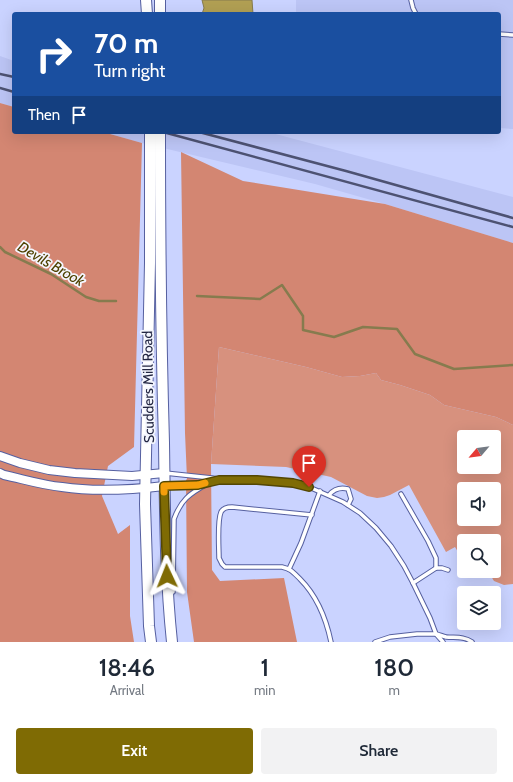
<!DOCTYPE html>
<style>
:root{--surface:#fff;--page:#f2f2f3;--text:#1f2937;--muted:#747a83;--accent:#7f6b04}
body{margin:0;font-family:Cabin,sans-serif;background:var(--page);color:var(--text);height:100vh;display:flex;flex-direction:column;font-size:15px;white-space:nowrap}
*{box-sizing:border-box;margin:0}
p{font-size:13px;color:var(--muted)}
.icon{flex:none;width:22px;height:22px;fill:none;stroke:currentColor;stroke-width:2;stroke-linecap:round;stroke-linejoin:round}
.map{position:relative;height:642px;overflow:hidden}
.details{display:flex;flex-direction:column;background:var(--surface);flex:1}
.details>*{flex:none}
.hud{position:absolute;left:12px;top:12px;width:489px;height:122px;border-radius:4px;box-shadow:0 4px 16px #0002;background:#1a4fa0;color:#fff;overflow:hidden}
.needle{width:26px;rotate:241deg}
.buttons{position:absolute;left:457px;top:430px;display:grid;gap:8px}
.buttons a{display:grid;place-items:center;width:44px;height:44px;border-radius:4px;background:var(--surface);box-shadow:0 4px 16px #0002;font-size:20px}
.pin{position:absolute;display:grid;place-items:center;width:34px;height:34px;color:#fff;margin:-41px -17px;border-radius:50% 50% 50% 0;rotate:-45deg;box-shadow:0 0 4px #0007}
.pin .icon{rotate:45deg}
.me{position:absolute;width:44px;margin:-22px;rotate:358deg;stroke-linejoin:round;filter:drop-shadow(0 0 3px #0008)}
.turn{display:flex;align-items:center;gap:14px;height:84px;padding:0 16px;font-size:18px}
.turn .icon{width:52px;height:52px;stroke-width:2.5}
.turn b{display:block;font-size:28px;line-height:34px}
.then{display:flex;align-items:center;height:38px;padding:0 16px;background:#0003;gap:8px;font-size:15px}
.eta{display:flex;justify-content:space-evenly;align-items:center;height:68px;text-align:center}
.eta b{font-size:24px;font-weight:600;line-height:28px}
.button{display:flex;gap:8px;margin-top:auto;padding:8px 16px}
.button a{flex:1;height:46px;border-radius:4px;background:var(--accent);color:#fff;font-size:16px;font-weight:600;line-height:46px;text-align:center}
.button a+a{background:var(--page);color:var(--text)}
.map>svg:first-child{display:block}
.built{fill:#bcc5f5}
.green{fill:#d7917e;fill-rule:evenodd}
.forest{fill:#d38672}
.water{fill:#b19f53;stroke:#867b4e}
.lines{fill:none;stroke-linecap:round;stroke-linejoin:round}
.stream{stroke:#867b4e;stroke-width:2.5}
.service-casing{stroke:#5660a0;stroke-width:5.5}
.tertiary-casing{stroke:#5660a0;stroke-width:10}
.secondary-casing{stroke:#5660a0;stroke-width:12}
.service{stroke:#fff;stroke-width:3.5}
.tertiary{stroke:#fff;stroke-width:8}
.secondary{stroke:#fff;stroke-width:10}
.rail{stroke:#4d5272;stroke-width:2.5}
.route-casing{stroke:#534603;stroke-width:10}
.route{stroke:#7f6b04;stroke-width:7}
.slow{stroke:#f59e0b;stroke-width:7}
.labels{text-anchor:middle;dominant-baseline:central;stroke-width:3.5;stroke-linejoin:round;paint-order:stroke}
.street-label{font-size:14px;fill:#232743;stroke:#f4f6fe}
.water-label{font-size:15px;font-style:italic;fill:#4e4100;stroke:#f4f6fe}
</style>
<div class="map">
<svg width="513" height="642" viewBox="0 0 513 642">
<rect width="100%" height="100%" fill="#cad3ff"/>
<g class="built">
<polygon points="296,0 513,0 513,129 499,128 499,14 296,14"/>
<polygon points="0,56 14,61 14,107 0,103"/>
<polygon points="103,132 268,132 513,197 513,243 385,204 315,184 142,143"/>
</g>
<path class="green" d="M219 347 306 367 342 377 360 376 376 373 381 380 400 385 430 395 444 405 496 417 513 425V584L504 585 494 581 488 571H494V541H464V562L455 547 446 552 409 485 390 495 384 497 377 498 367 496 331 477 286 467 211 464ZM464 437H494V467H464ZM464 489H494V519H464Z"/>
<g class="forest">
<polygon points="0,103 14,107 14,132 103,132 142,143 134,447 108,466 102,496 118,534 130,525 130,616 134,642 0,642"/>
<polygon points="181,152 243,181 385,204 513,243 513,425 496,417 444,405 430,395 400,385 381,380 376,373 360,376 342,377 306,367 219,347 211,464 212,570 220,581 284,578 297,642 194,642 187,592 186,480 187,479 185,433"/>
</g>
<polygon class="water" points="202,0 252,0 253,14 202,14 204,8"/>
<g class="lines">
<g class="stream">
<polyline points="0,247 5,252 51,274 86,297 99,301 116,301"/>
<polyline points="197,296 260,299 282,285 303,316 303,330 334,337 363,327 397,329 415,354 454,369 513,365"/>
</g>
<g class="service-casing">
<g id="service">
<polyline points="411,0 413,8 416,14"/>
<polyline points="499,34 513,35"/>
<polyline points="165,473 212,478 218,479"/>
<polyline points="166,486 198,485 219,480 257,480 293,483 309,487 343,502 360,513 376,528 391,546 404,566 413,583 430,618 436,634 417,634 390,637 375,642"/>
<polyline points="401,494 428,541 436,558 436,568 413,583"/>
<path d="M329 495C334 489 340 487 348 489L351 499 348 505"/>
<path d="M312 515 232 507C228 507 223 508 221 512 217 521 219 548 219 558L222 564 225 567H282C291 569 293 572 300 579 317 596 326 618 331 642"/>
<polyline points="436,568 442,568 448,570"/>
<polyline points="289,569 301,543 320,491"/>
<path d="M173 592 174 519C181 500 189 494 207 484"/>
<path d="M443 642 436 634C439 635 443 636 446 637 455 638 464 636 472 642"/>
</g>
</g>
<g class="tertiary-casing">
<g id="tertiary">
<polyline points="0,456 20,463 49,470 75,473 132,476 164,473"/>
<path d="M0 473 4 475C23 479 42 485 62 487 95 492 130 490 164 486"/>
</g>
</g>
<g class="secondary-casing">
<g id="secondary">
<polyline points="146,0 147,14"/>
<polyline points="160,0 160,14"/>
<polyline points="150,132 150,263 145,504 149,626 151,642"/>
<path d="M160 132C160 236 161 339 164 443 165 509 165 576 172 642"/>
</g>
</g>
<use href="#service" class="service"/>
<use href="#tertiary" class="tertiary"/>
<use href="#secondary" class="secondary"/>
<g class="rail">
<polyline points="0,74 14,77"/>
<polyline points="0,88 14,92"/>
<polyline points="163,132 513,227"/>
<polyline points="199,132 346,171 513,218"/>
</g>
</g>
<g class="lines">
<g class="route-casing">
<polyline id="route" points="167,576 164,486 198,485 219,480 257,480 293,483 309,487"/>
</g>
<use href="#route" class="route"/>
<polyline class="slow" points="164,492 164,486 198,485 205,483"/>
</g>
<g class="labels">
<g class="street-label">
<text transform="translate(148 387) rotate(-91)">Scudders Mill Road</text>
</g>
<g class="water-label">
<text transform="translate(51 264) rotate(30)">Devils Brook</text>
</g>
</g>
</svg>
<div class="buttons">
<a><svg class="needle" viewBox="-14 -14 28 28"><path d="M0-13l5 13h-10z" fill="#e53935"/><path d="M0 13l5-13h-10z" fill="#747a83"/></svg></a>
<a><svg class="icon" aria-label="sound" viewBox="0 0 24 24"><path d="M4 9h4l5-4v14l-5-4H4zM17 9q2 3 0 6"/></svg></a>
<a><svg class="icon" aria-label="search" viewBox="0 0 24 24"><circle cx="10" cy="10" r="6"/><path d="M15 15l6 6"/></svg></a>
<a><svg class="icon" aria-label="layers" viewBox="0 0 24 24"><path d="M12 4l9 5-9 5-9-5zM3 14l9 5 9-5"/></svg></a>
</div>
<div class="pin" style="left:309px;top:487px;background:#d93025"><svg class="icon" aria-label="arrive" viewBox="0 0 24 24"><path d="M6 21V4h12l-3 4 3 4H6"/></svg></div>
<svg class="me" style="left:167px;top:576px" viewBox="-20 -20 40 40"><path d="M0-17L14 15 0 8-14 15z" fill="#7f6b04" stroke="#fff" stroke-width="4"/></svg>
<div class="hud">
<div class="turn"><svg class="icon" aria-label="right" viewBox="0 0 24 24"><path d="M7 20v-9h11M14 6l5 5-5 5"/></svg><div><b>70 m</b>Turn right</div></div>
<div class="then">Then<svg class="icon" aria-label="arrive" viewBox="0 0 24 24"><path d="M6 21V4h12l-3 4 3 4H6"/></svg></div>
</div>
</div>
<section class="details">
<div class="eta">
<div><b>18:46</b><p>Arrival</p></div>
<div><b>1</b><p>min</p></div>
<div><b>180</b><p>m</p></div>
</div>
<div class="button"><a>Exit</a><a>Share</a></div>
</section>
